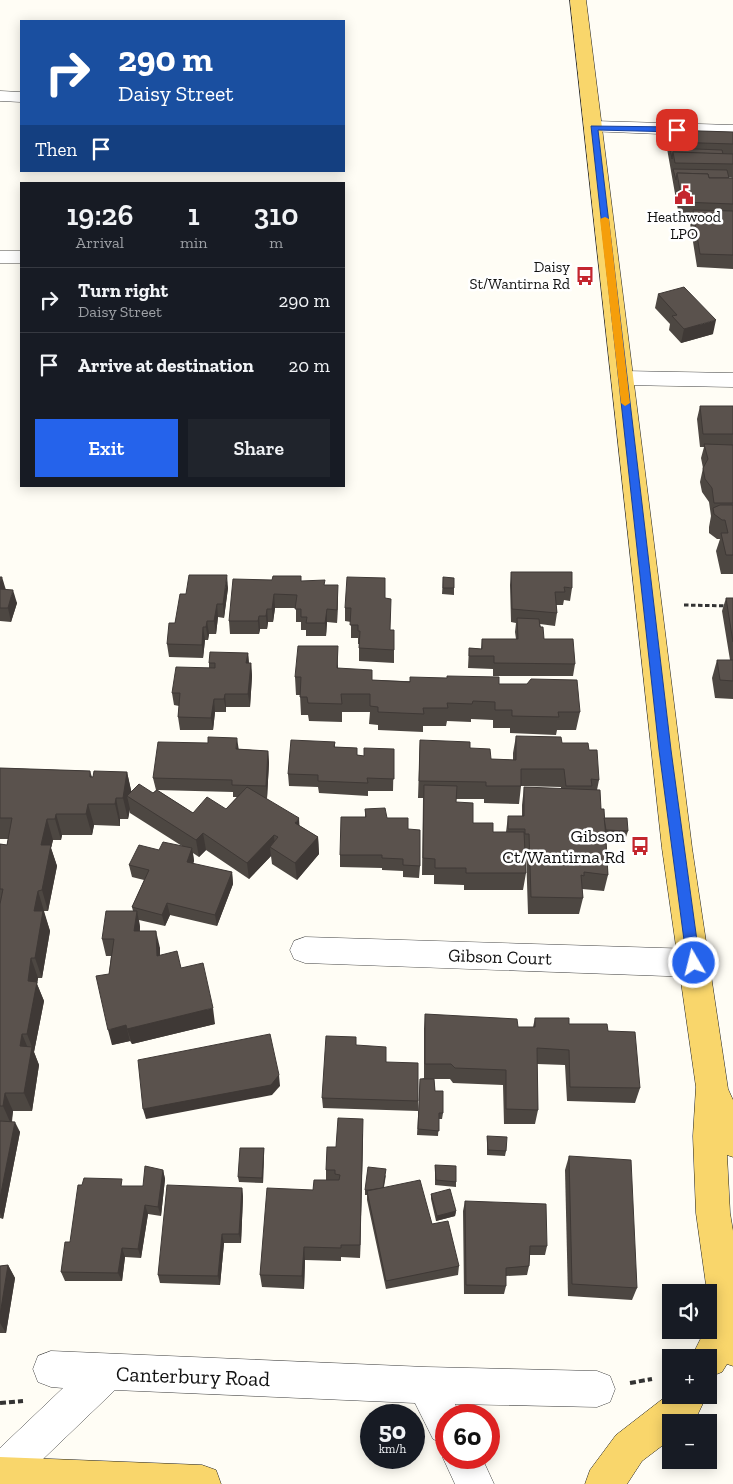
<!DOCTYPE html>
<meta charset="utf-8">
<style>
:root{--surface:#171b24;--page:#20242c;--text:#f1f3f6;--muted:#9ea1a6;--line:#363941;--accent:#2563eb}
body{margin:0;font-family:"Zilla Slab",serif;background:var(--page);color:var(--text);height:100vh;display:flex;flex-direction:column;font-size:19px;white-space:nowrap}
*{box-sizing:border-box;margin:0}
p{font-size:16px;color:var(--muted)}
.icon{flex:none;width:28px;height:28px;fill:none;stroke:currentColor;stroke-width:2;stroke-linecap:round;stroke-linejoin:round}
.map{position:relative;flex:1;overflow:hidden}
.panel{position:absolute;left:20px;top:182px;width:325px;height:305px;display:flex;flex-direction:column;background:var(--surface);border-radius:0px;box-shadow:0 2px 12px #0003}
.panel>*{flex:none}
.hud{position:absolute;left:20px;top:20px;width:325px;height:152px;border-radius:0px;box-shadow:0 2px 12px #0003;background:#1a4fa0;color:#fff;overflow:hidden}
.controls{position:absolute;left:662px;top:1284px;display:grid;gap:10px}
.controls a{display:grid;place-items:center;width:55px;height:55px;border-radius:0px;background:var(--surface);box-shadow:0 2px 12px #0003;font-size:25px}
.speed{position:absolute;left:360px;top:1404px;display:flex;gap:10px;font-size:25px;font-weight:700;text-align:center}
.speed>*{display:grid;place-content:center;width:65px;height:65px;border-radius:50%;background:var(--surface);box-shadow:0 2px 12px #0003;line-height:1}
.speed small{font-size:12px;font-weight:400}
.speed .limit{border:8px solid #d22;background:#fff;color:#111}
.pin{position:absolute;display:grid;place-items:center;width:42px;height:42px;color:#fff;margin:-21px;border-radius:10px;box-shadow:0 2px 8px #0006}
.me{position:absolute;width:55px;margin:-28px;rotate:352deg;stroke-linejoin:round;filter:drop-shadow(0 0 4px #0008)}
.turn{display:flex;align-items:center;gap:18px;height:105px;padding:0 15px;font-size:22px}
.turn .icon{width:65px;height:65px;stroke-width:2.5}
.turn b{display:block;font-size:35px;line-height:42px}
.then{display:flex;align-items:center;height:48px;padding:0 15px;background:#0003;gap:10px;font-size:19px}
.eta{display:flex;justify-content:space-evenly;align-items:center;height:85px;text-align:center}
.eta b{font-size:30px;font-weight:600;line-height:35px}
.primary-button{display:flex;gap:10px;margin-top:auto;padding:10px 15px}
.primary-button a{flex:1;height:58px;border-radius:0px;background:var(--accent);color:#fff;font-size:20px;font-weight:600;line-height:58px;text-align:center}
.primary-button a+a{background:var(--page);color:var(--text)}
ul{padding:0;list-style:none}
li{display:flex;align-items:center;gap:15px;height:65px;padding:0 15px;border-top:1px solid var(--line)}
li div{flex:1}
li b{display:block;font-size:19px}
li em{font-style:normal}
.map>svg:first-child{display:block}
.lines{fill:none;stroke-linecap:round;stroke-linejoin:round}
.minor-casing{stroke:#444;stroke-width:1}
.major-casing{stroke:#222;stroke-width:1}
.path-far1{stroke:#333;stroke-width:3;stroke-dasharray:4.5 2.5;stroke-linecap:butt}
.path{stroke:#333;stroke-width:4;stroke-dasharray:6 3;stroke-linecap:butt}
.minor{fill:#fff;fill-rule:evenodd}
.major{fill:#f9d66b;fill-rule:evenodd}
.wall{fill:#4d4742;fill-rule:evenodd}
.shaded-wall{fill:#3f3936}
.building{fill:#5a524d;stroke:#3f3936}
.route{fill:#2563eb;stroke:#184099}
.slow{fill:#f59e0b}
.labels{text-anchor:middle;dominant-baseline:central;stroke-width:5;stroke-linejoin:round;paint-order:stroke}
.far-poi-label{font-size:15px;fill:#111;stroke:#fff}
.poi-label{font-size:18px;fill:#111;stroke:#fff;text-anchor:end}
.street-label{font-size:18px;fill:#111;stroke:#fff}
.near-street-label{font-size:21px;fill:#111;stroke:#fff}
</style>
<div class="map">
<svg width="733" height="1484" viewBox="0 0 733 1484">
<rect width="100%" height="100%" fill="#fffdf5"/>
<g class="lines">
<g class="minor-casing">
<g id="minor">
<polygon points="0,91 21,92 21,102 0,101"/>
<polygon points="594,121 733,125 733,137 587,131 585,127 587,123"/>
<rect x="0" y="251" width="21" height="12"/>
<polygon points="623,371 733,373 733,387 623,385 615,383 612,378 615,373"/>
<polygon points="305,937 694,949 705,953 709,963 705,973 694,977 305,963 294,959 290,950 294,941"/>
<polygon points="51,1351 426,1367 597,1371 610,1376 615,1389 610,1402 597,1407 455,1404 460,1415 446,1415 446,1445 433,1439 415,1403 115,1390 17,1484 0,1484 0,1448 63,1388 51,1387 38,1382 33,1369 38,1356"/>
<polygon points="446,1450 446,1458 482,1458 494,1484 455,1484 443,1458"/>
</g>
</g>
<g class="major-casing">
<g id="major">
<polygon points="570,0 586,0 692,848 728,1089 733,1100 733,1157 727,1155 730,1213 733,1231 733,1366 727,1364 722,1372 709,1377 709,1358 691,1358 705,1330 709,1330 711,1320 709,1292 707,1292 696,1213 693,1136 696,1087 662,848"/>
<polygon points="671,1390 671,1395 707,1395 695,1420 692,1422 671,1422 671,1439 642,1461 627,1484 585,1484 590,1470 616,1435 669,1394"/>
<polygon points="0,1457 202,1465 216,1470 221,1484 0,1484"/>
</g>
</g>
<polyline class="path-far1" points="684,605 733,606"/>
<g class="path">
<polyline points="630,1383 652,1379"/>
<polyline points="0,1403 23,1401"/>
</g>
<use href="#minor" class="minor"/>
<use href="#major" class="major"/>
</g>
<g class="wall">
<polygon points="669,130 733,132 733,178 728,177 729,178 733,178 733,269 697,267 690,223 692,216 679,216 666,143"/>
<polygon points="658,294 713,334 681,343 669,330 670,324 655,308"/>
<polygon points="700,406 733,406 733,574 721,574 716,551 720,539 717,539 709,533 709,527 711,516 709,502 702,492 700,482 703,468 701,458 704,447 700,447 697,419"/>
<polygon points="511,572 572,588 570,601 564,600 563,605 556,605 557,613 555,626 540,624 544,639 575,664 573,676 493,676 493,669 468,668 469,648 481,649 482,639 516,639 515,632 516,623 511,622 510,585"/>
<polygon points="301,576 301,581 325,585 338,598 337,623 327,622 326,636 306,636 306,630 301,630 301,622 296,622 296,608 275,608 273,622 268,622 267,629 260,629 259,634 230,634 229,621 272,580"/>
<polygon points="0,577 5,589 17,603 11,622 0,621"/>
<polygon points="443,577 454,588 454,595 442,594"/>
<polygon points="228,588 224,618 218,617 216,634 209,634 208,640 205,640 203,658 169,657 167,644 186,594"/>
<polygon points="385,598 390,630 394,650 394,663 359,661 359,644 358,644 358,638 351,638 351,622 345,621 345,608"/>
<polygon points="726,598 733,598 733,699 715,698 712,678 717,660 730,660 722,611"/>
<polygon points="248,653 249,663 251,663 252,676 250,707 226,707 226,712 215,712 213,730 180,730 178,717 179,706 174,705 172,693 209,668 209,663"/>
<polygon points="338,665 338,668 372,680 499,684 580,712 576,730 557,730 556,735 510,733 510,728 493,728 493,720 471,719 471,722 447,721 446,726 423,726 423,732 378,730 378,725 369,724 370,712 342,712 342,722 309,721 308,715 301,715 300,695 296,695 295,677"/>
<path d="M516 736 562 743 589 750 599 780 597 790 601 809 604 818 628 831 626 837 606 836 608 875 604 891 582 889 583 898 579 914H528L526 851H524L526 873 523 890H464V885L434 884V875H422L423 798H418L420 740 470 748 491 759 513 760V753ZM521 786 561 787V789L524 787 522 805V816H508L506 832H493L473 823 456 802V799H484V803L519 804Z"/>
<polygon points="335,742 335,747 357,748 357,755 364,756 394,749 393,791 368,791 368,796 319,793 318,787 289,786 288,774"/>
<path d="M239 749 268 751 269 763 267 798H266L300 826 318 837 319 854 297 880 272 864 271 856 249 879 206 850 199 857 193 853 194 861 193 864 232 872 233 884 217 926 170 915 165 926 139 920 140 927V931L160 948V956L181 968 215 1024 132 1044 130 1041 112 1045 109 974 111 956H106L102 939 133 911 132 907 144 880 132 877 129 865 159 850 182 846 130 813V809L128 819H120V826L94 825 92 835H62L61 840H53L51 848 57 866 48 911H44V913L50 931 42 978H38L37 984 44 1001 34 1052 39 1065 32 1111H13L12 1122 20 1132 3 1219 0 1218V844L7 845 8 839H0V768L90 771 92 777 127 772 131 791 153 793 156 790 153 778ZM157 790 233 792V797H237L226 809 193 813Z"/>
<polygon points="365,809 408,829 420,866 419,878 403,877 403,871 382,870 382,868 340,867 340,855 365,817"/>
<polygon points="425,1014 518,1027 533,1027 535,1018 608,1031 640,1088 635,1103 567,1101 565,1065 537,1064 538,1110 535,1124 504,1124 503,1085 453,1083 450,1079 434,1079 435,1091 443,1113 442,1119 439,1119 438,1136 417,1135 420,1079 424,1078 424,1029"/>
<polygon points="356,1045 386,1062 418,1101 418,1111 323,1108 322,1098"/>
<polygon points="363,1134 360,1258 341,1257 341,1261 305,1260 304,1289 262,1287 260,1275 313,1190 326,1180 326,1170 336,1147"/>
<polygon points="487,1136 506,1151 505,1156 487,1155"/>
<polygon points="264,1148 264,1153 263,1183 239,1182 238,1177"/>
<polygon points="569,1156 637,1288 632,1300 568,1296 565,1170"/>
<polygon points="435,1165 456,1182 456,1187 435,1185"/>
<polygon points="163,1170 165,1179 161,1216 148,1214 141,1258 125,1257 122,1281 65,1281 61,1272 70,1242 124,1186 143,1186"/>
<polygon points="386,1175 384,1187 432,1224 459,1266 458,1275 386,1289 367,1200 367,1195 365,1195 365,1190"/>
<polygon points="242,1188 243,1197 241,1243 224,1243 220,1285 160,1283 158,1275"/>
<polygon points="431,1194 456,1211 455,1216 436,1221 431,1199"/>
<polygon points="465,1201 547,1246 545,1255 530,1255 529,1266 527,1275 506,1276 506,1286 504,1294 464,1294 463,1211"/>
<polygon points="8,1265 15,1278 6,1333 0,1333 0,1266"/>
</g>
<g class="shaded-wall">
<polygon points="716,320 713,334 681,343 684,329"/>
<polygon points="227,575 228,588 224,618 223,604"/>
<polygon points="2,577 6,590 0,592 0,585"/>
<polygon points="338,585 338,598 337,623 337,610"/>
<polygon points="13,590 17,603 11,622 8,608"/>
<polygon points="274,594 275,608 273,622 272,609"/>
<polygon points="217,604 218,617 216,634 214,621"/>
<polygon points="267,609 268,622 267,629 266,616"/>
<polygon points="327,609 327,622 326,636 325,623"/>
<polygon points="259,616 260,629 259,634 258,621"/>
<polygon points="207,621 209,634 208,640 206,627"/>
<polygon points="203,627 205,640 203,658 202,645"/>
<polygon points="338,646 338,665 337,686 337,668"/>
<polygon points="248,653 249,666 246,663"/>
<polygon points="251,663 252,676 250,707 248,694"/>
<polygon points="225,694 226,707 226,712 224,699"/>
<polygon points="214,699 215,712 213,730 211,718"/>
<polygon points="237,738 239,751 236,749"/>
<polygon points="268,751 269,763 267,798 266,786"/>
<polygon points="127,772 132,794 127,796 130,809 128,819 123,798"/>
<polygon points="116,798 120,819 120,826 115,804"/>
<polygon points="88,804 94,825 92,835 86,814"/>
<polygon points="56,814 62,835 61,840 55,819"/>
<polygon points="299,818 300,835 295,823"/>
<polygon points="47,819 53,840 51,848 57,866 48,911 42,890 41,845"/>
<polygon points="203,833 206,850 199,857 196,840"/>
<polygon points="274,835 275,850 270,847 271,856 249,879 247,863"/>
<polygon points="318,837 319,854 297,880 295,863"/>
<polygon points="192,848 194,861 189,874 187,862"/>
<polygon points="232,872 233,884 217,926 215,915"/>
<polygon points="38,891 50,931 42,978 35,958 34,911"/>
<polygon points="167,903 170,915 165,926 162,915"/>
<polygon points="137,911 140,927 137,947 134,931"/>
<polygon points="156,931 160,948 160,973 157,956"/>
<polygon points="31,958 38,978 37,984 44,1001 34,1052 27,1034 28,981"/>
<polygon points="213,1008 215,1024 132,1044 127,1029"/>
<polygon points="126,1025 130,1041 112,1045 108,1030"/>
<polygon points="22,1034 30,1053 20,1046"/>
<polygon points="32,1047 39,1065 32,1111 24,1093"/>
<polygon points="279,1075 280,1086 272,1095 146,1119 143,1109"/>
<polygon points="5,1093 13,1111 11,1124 3,1106"/>
<polygon points="363,1119 363,1134 360,1258 360,1245"/>
<polygon points="15,1122 20,1132 3,1219 0,1213 0,1198"/>
<polygon points="264,1148 264,1153 263,1183 262,1178"/>
<polygon points="163,1170 165,1179 161,1216 158,1207"/>
<polygon points="242,1188 243,1197 241,1243 239,1234"/>
<polygon points="145,1205 148,1214 141,1258 138,1249"/>
<polygon points="456,1211 455,1216 436,1221 437,1216"/>
<polygon points="222,1234 224,1243 220,1285 218,1276"/>
<polygon points="304,1247 305,1260 304,1289 302,1276"/>
<polygon points="122,1248 125,1257 122,1281 118,1273"/>
<polygon points="8,1265 15,1278 6,1333 0,1323 0,1315"/>
</g>
<g class="building">
<polygon points="669,130 733,132 733,144 671,142"/>
<polygon points="670,148 722,150 723,154 673,152 672,159"/>
<polygon points="673,152 733,154 733,164 675,163"/>
<polygon points="673,169 727,170 729,178 709,178 708,174 677,173 676,180"/>
<polygon points="677,173 708,174 709,178 733,178 733,204 682,202"/>
<polygon points="693,210 733,211 733,255 700,254"/>
<polygon points="684,287 716,320 684,329 672,316 677,315 658,294"/>
<polygon points="700,406 733,406 733,434 703,434"/>
<polygon points="704,444 733,445 733,503 714,503 712,488 705,479 703,468 708,459"/>
<polygon points="720,505 733,505 733,555 726,555 721,533 728,533 725,520 722,520 714,514 713,508"/>
<polygon points="511,572 572,572 572,588 564,587 565,592 555,592 557,613 512,609"/>
<polygon points="189,575 227,575 223,604 217,604 214,621 207,621 206,627 203,627 202,645 167,644 169,623 175,623 180,594 186,594"/>
<polygon points="273,576 301,576 301,581 325,580 324,585 338,585 337,610 327,609 325,623 306,623 307,617 301,617 301,609 295,609 297,595 274,594 272,609 267,609 266,616 259,616 258,621 229,621 233,579 272,580"/>
<polygon points="0,577 2,577 0,585"/>
<polygon points="347,577 385,578 385,598 391,599 390,630 394,630 394,650 359,648 360,631 358,631 358,625 350,625 351,608 345,608"/>
<polygon points="443,577 454,578 454,588 443,588"/>
<polygon points="0,589 13,590 8,608 0,608"/>
<polygon points="726,598 733,598 733,642"/>
<polygon points="517,618 539,619 540,627 543,627 544,639 573,639 575,664 494,663 494,656 469,656 469,648 482,649 482,639 518,639"/>
<polygon points="298,646 338,646 337,668 372,670 372,680 410,682 410,677 447,678 447,676 499,677 499,684 527,684 531,679 577,680 580,712 558,712 559,717 512,716 512,710 495,710 495,702 473,701 472,704 447,703 448,708 423,708 424,714 378,712 378,707 370,706 370,694 341,694 342,704 308,703 307,697 300,697 301,677 295,677"/>
<polygon points="210,652 248,653 246,663 251,663 248,694 225,694 224,699 214,699 211,718 178,717 180,693 172,693 176,667 215,668 215,663 209,663"/>
<polygon points="717,660 733,660 733,681 720,680"/>
<polygon points="516,736 561,737 562,743 588,743 589,750 597,750 599,780 591,779 592,786 566,786 564,769 521,769 521,786 486,786 486,782 419,781 420,740 470,742 470,748 490,749 491,759 516,760"/>
<polygon points="208,737 237,738 236,749 268,751 266,786 232,785 232,780 153,778 158,742 208,743"/>
<polygon points="291,740 335,742 334,747 357,748 357,755 364,756 364,748 394,749 394,779 367,778 368,783 318,781 318,775 288,774"/>
<polygon points="0,768 90,771 90,777 93,777 94,771 127,772 123,798 116,798 115,804 88,804 86,814 56,814 55,819 47,819 41,845 51,845 42,890 38,891 34,911 43,911 35,958 31,958 28,981 37,982 27,1034 22,1034 20,1046 32,1047 24,1093 5,1093 3,1106 0,1106 0,904 3,889 0,889 0,844 7,845 12,818 0,818"/>
<polygon points="139,784 153,793 157,790 193,813 207,797 226,809 247,787 299,818 295,823 318,837 295,863 270,847 278,837 274,835 247,863 203,833 196,840 127,796"/>
<polygon points="424,785 457,786 456,802 473,803 473,823 493,823 493,832 524,832 526,873 466,873 466,868 435,868 435,859 423,858"/>
<polygon points="524,787 600,790 601,809 604,809 608,875 584,872 584,876 581,875 583,898 531,897 529,834 525,834 525,829 508,829 508,816 524,816"/>
<polygon points="385,808 387,818 408,818 408,829 420,830 420,866 403,865 403,859 382,858 382,855 340,855 341,817 366,817 365,809"/>
<polygon points="604,818 627,818 628,831 606,830"/>
<polygon points="163,842 192,848 187,862 232,872 215,915 167,903 162,915 132,907 149,870 129,865 139,845 159,850"/>
<polygon points="106,911 137,911 134,931 156,931 157,956 177,951 181,968 203,963 213,1008 127,1029 126,1025 108,1030 96,976 109,974 114,939 102,939"/>
<polygon points="425,1014 517,1019 518,1027 535,1027 535,1018 569,1018 569,1024 607,1024 608,1031 635,1032 640,1088 570,1087 569,1050 537,1048 538,1110 506,1109 506,1070 455,1068 451,1064 425,1064"/>
<polygon points="270,1034 279,1075 271,1085 143,1109 138,1060"/>
<polygon points="326,1036 356,1037 356,1045 386,1047 386,1062 418,1063 418,1101 322,1098"/>
<polygon points="420,1079 434,1079 435,1091 443,1091 443,1113 439,1113 439,1131 418,1129"/>
<polygon points="338,1118 363,1119 360,1245 341,1245 341,1248 304,1247 302,1276 260,1275 267,1188 313,1190 314,1180 339,1180 340,1175 335,1174 335,1170 326,1170 327,1147 336,1147"/>
<polygon points="0,1121 15,1122 0,1198"/>
<polygon points="487,1136 507,1137 506,1151 488,1150"/>
<polygon points="240,1148 264,1148 262,1178 238,1177"/>
<polygon points="569,1156 631,1160 637,1288 572,1284"/>
<polygon points="435,1165 456,1166 456,1182 436,1180"/>
<polygon points="145,1166 163,1170 158,1207 145,1205 138,1249 122,1248 118,1273 61,1272 65,1242 70,1242 78,1185 82,1185 84,1178 122,1179 121,1186 143,1186"/>
<polygon points="368,1167 386,1169 383,1188 369,1190 365,1190"/>
<polygon points="420,1180 432,1224 448,1221 459,1266 386,1281 367,1191"/>
<polygon points="167,1185 242,1188 239,1234 222,1234 218,1276 158,1275"/>
<polygon points="450,1189 456,1211 437,1216 431,1194"/>
<polygon points="465,1201 546,1204 547,1246 530,1246 529,1266 506,1268 506,1286 466,1285"/>
<polygon points="8,1265 0,1315 0,1266"/>
</g>
<polygon class="route" points="591,126 677,127 681,130 677,132 598,130 671,750 700,963 698,967 694,969 689,967 687,963 659,750"/>
<polygon class="slow" points="605,217 609,219 630,403 625,406 621,403 600,219"/>
<defs>
<g id="civic-bare" transform="scale(1.5)"><path d="M-.6-6.5H3V-4.5H.6V-3L4-1V1h2V6H-6V1h2V-1L-.6-3ZM-1.2 2.5V6h2.4V2.5Z" fill="#c4262e" stroke="#fff" stroke-width="2.5" paint-order="stroke"/></g>
<g id="bus-bare" transform="scale(1.5)"><path d="M-5-6H5V4H4V6H2V4H-2V6H-4V4H-5ZM-3.5-4V0h7V-4ZM-3.5 1.2v1.5H-2V1.2ZM2 1.2v1.5H3.5V1.2Z" fill="#c4262e" stroke="#fff" stroke-width="2.5" paint-order="stroke"/></g>
</defs>
<g fill-rule="evenodd">
<use href="#civic-bare" x="684" y="195"/>
<use href="#bus-bare" x="585" y="276"/>
<use href="#bus-bare" x="640" y="846"/>
</g>
<g class="labels">
<g class="far-poi-label">
<text x="684" y="217">Heathwood<tspan x="684" dy="17">LPO</tspan></text>
<text x="570" y="267" text-anchor="end">Daisy<tspan x="570" dy="17">St/Wantirna Rd</tspan></text>
</g>
<g class="poi-label">
<text x="625" y="836">Gibson<tspan x="625" dy="21">Ct/Wantirna Rd</tspan></text>
</g>
<g class="street-label">
<text transform="translate(500 957) rotate(2)">Gibson Court</text>
</g>
<g class="near-street-label">
<text transform="translate(193 1376) rotate(2)">Canterbury Road</text>
</g>
</g>
</svg>
<div class="controls">
<a><svg class="icon" aria-label="sound" viewBox="0 0 24 24"><path d="M4 9h4l5-4v14l-5-4H4zM17 9q2 3 0 6"/></svg></a>
<a>+</a>
<a>−</a>
</div>
<div class="speed"><div>50<small>km/h</small></div><div class="limit">60</div></div>
<div class="pin" style="left:677px;top:130px;background:#d93025"><svg class="icon" aria-label="arrive" viewBox="0 0 24 24"><path d="M6 21V4h12l-3 4 3 4H6"/></svg></div>
<svg class="me" style="left:694px;top:963px" viewBox="-20 -20 40 40"><circle r="17" fill="#2563eb" stroke="#fff" stroke-width="3"/><path d="M0-11L8 9 0 5-8 9z" fill="#fff"/></svg>
<div class="hud">
<div class="turn"><svg class="icon" aria-label="right" viewBox="0 0 24 24"><path d="M7 20v-9h11M14 6l5 5-5 5"/></svg><div><b>290 m</b>Daisy Street</div></div>
<div class="then">Then<svg class="icon" aria-label="arrive" viewBox="0 0 24 24"><path d="M6 21V4h12l-3 4 3 4H6"/></svg></div>
</div>
<section class="panel">
<div class="eta">
<div><b>19:26</b><p>Arrival</p></div>
<div><b>1</b><p>min</p></div>
<div><b>310</b><p>m</p></div>
</div>
<ul>
<li><svg class="icon" aria-label="right" viewBox="0 0 24 24"><path d="M7 20v-9h11M14 6l5 5-5 5"/></svg><div><b>Turn right</b><p>Daisy Street</p></div><em>290 m</em></li>
<li><svg class="icon" aria-label="arrive" viewBox="0 0 24 24"><path d="M6 21V4h12l-3 4 3 4H6"/></svg><div><b>Arrive at destination</b></div><em>20 m</em></li>
</ul>
<div class="primary-button"><a>Exit</a><a>Share</a></div>
</section>
</div>
